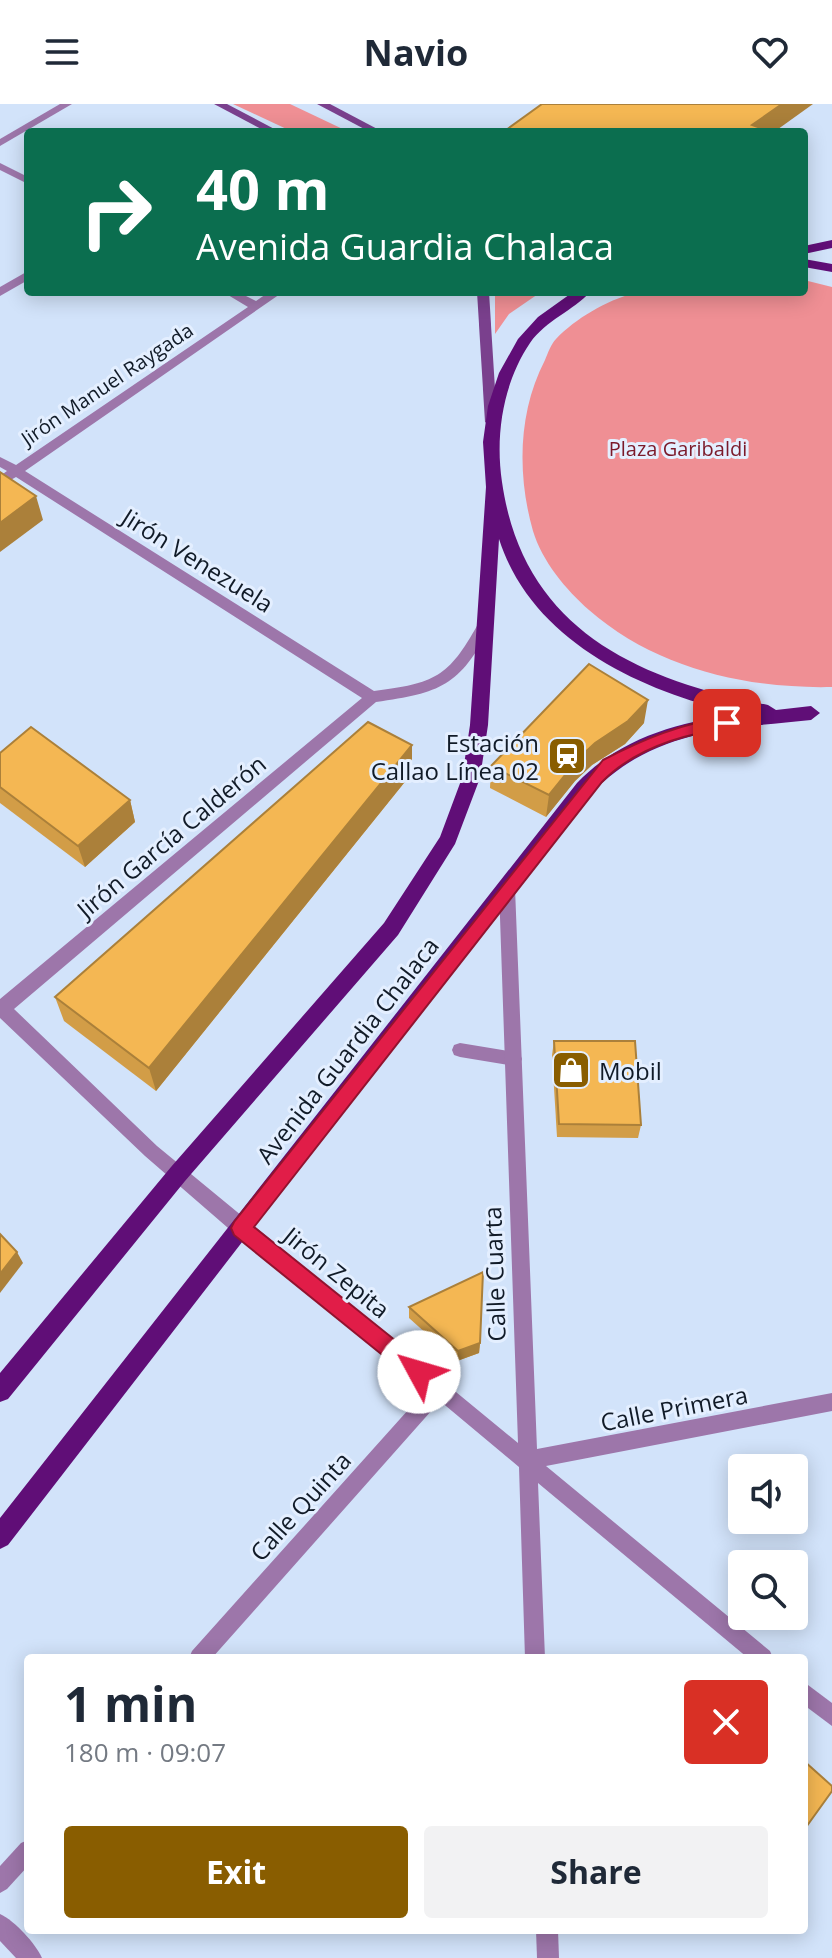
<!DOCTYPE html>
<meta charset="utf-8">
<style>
:root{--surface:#fff;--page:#f2f2f3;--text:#1f2937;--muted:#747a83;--accent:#895d00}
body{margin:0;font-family:"Open Sans",sans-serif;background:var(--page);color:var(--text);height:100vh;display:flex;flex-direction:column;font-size:30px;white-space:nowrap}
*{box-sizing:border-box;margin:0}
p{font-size:26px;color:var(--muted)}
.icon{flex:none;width:44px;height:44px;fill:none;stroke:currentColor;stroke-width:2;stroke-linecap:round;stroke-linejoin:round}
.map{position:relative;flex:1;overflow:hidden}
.panel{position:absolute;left:24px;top:1550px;width:784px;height:280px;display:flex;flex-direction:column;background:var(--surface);border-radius:8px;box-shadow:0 4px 20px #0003}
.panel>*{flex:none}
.banner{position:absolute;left:24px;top:24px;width:784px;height:168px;border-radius:8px;box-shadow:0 4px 20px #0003;background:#0b6e4f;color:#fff;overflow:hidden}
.buttons{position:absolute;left:728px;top:1350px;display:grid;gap:16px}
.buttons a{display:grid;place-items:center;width:80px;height:80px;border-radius:8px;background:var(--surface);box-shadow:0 4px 20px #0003;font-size:40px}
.pin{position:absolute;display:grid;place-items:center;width:68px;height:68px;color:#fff;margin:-34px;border-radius:16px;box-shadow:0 4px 12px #0006}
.me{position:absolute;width:88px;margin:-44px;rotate:309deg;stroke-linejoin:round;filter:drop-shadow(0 0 6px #0008)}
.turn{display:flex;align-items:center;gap:28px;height:168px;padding:0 40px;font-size:36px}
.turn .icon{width:104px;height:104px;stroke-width:2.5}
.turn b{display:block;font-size:56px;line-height:68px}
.round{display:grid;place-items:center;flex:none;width:84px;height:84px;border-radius:8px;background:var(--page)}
.head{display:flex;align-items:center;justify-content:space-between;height:136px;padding:0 40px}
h1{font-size:48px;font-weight:700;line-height:60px}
.primary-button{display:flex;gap:16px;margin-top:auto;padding:16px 40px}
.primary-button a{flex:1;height:92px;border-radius:8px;background:var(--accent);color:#fff;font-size:32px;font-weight:700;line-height:92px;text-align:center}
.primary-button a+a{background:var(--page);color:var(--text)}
header{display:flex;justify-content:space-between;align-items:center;height:104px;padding:0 40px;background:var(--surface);font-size:36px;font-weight:700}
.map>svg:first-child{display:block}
.green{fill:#ef8f94}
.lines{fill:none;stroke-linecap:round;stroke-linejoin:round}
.lane{fill:#9d76aa;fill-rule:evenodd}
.street{fill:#9d76aa;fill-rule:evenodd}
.secondary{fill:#7a408d;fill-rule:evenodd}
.primary{fill:#600e77;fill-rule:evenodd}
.wall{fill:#d29d47}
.shaded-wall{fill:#ab803a}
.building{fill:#f4b753;stroke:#ab803a;stroke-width:2}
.route{fill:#e11d48;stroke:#92132f;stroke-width:2}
.labels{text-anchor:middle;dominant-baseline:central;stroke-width:6;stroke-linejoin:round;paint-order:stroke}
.far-street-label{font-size:20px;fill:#111b28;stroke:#e4efff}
.far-park-label{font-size:20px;fill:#7b192a;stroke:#e4efff}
.street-label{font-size:24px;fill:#111b28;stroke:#e4efff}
.poi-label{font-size:24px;fill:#111b28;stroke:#e4efff;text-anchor:end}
</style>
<header><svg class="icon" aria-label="menu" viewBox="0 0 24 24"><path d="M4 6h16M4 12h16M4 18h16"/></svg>Navio<svg class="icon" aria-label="heart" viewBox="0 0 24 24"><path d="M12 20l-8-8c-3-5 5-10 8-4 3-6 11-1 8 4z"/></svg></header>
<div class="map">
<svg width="832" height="1854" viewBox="0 0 832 1854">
<rect width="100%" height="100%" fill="#d2e3fa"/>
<g class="green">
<polygon points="233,0 290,0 349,28 293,28"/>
<path d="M804 176 832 183V583C746 585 655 564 589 506 566 486 542 457 533 427 517 371 518 308 545 256 548 249 551 240 556 235 576 214 606 197 634 189 648 185 668 188 682 188 723 188 763 188 804 188Z"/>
<polygon points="495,188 541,188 509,210 495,230"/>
</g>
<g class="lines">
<polygon class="lane" points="460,939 514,948 520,950 522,955 520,960 514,962 460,953 454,951 452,946 454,941"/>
<g class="street">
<polygon points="60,0 72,0 0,42 0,35"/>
<polygon points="0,59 28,73 28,80 0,66"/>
<polygon points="28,167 28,176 0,192 0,183"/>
<path d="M223 188H238L256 197 269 188H283L25 367 374 587C435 579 448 574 478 520H488L490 523C460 582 440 589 376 598L14 905 157 1042 518 1339 499 784 502 780H512L515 784 537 1345 832 1289V1307L546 1362 770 1547 773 1554H748L538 1379 545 1554H525L519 1363 440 1297 212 1554H189L192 1547 426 1286 235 1130 145 1052 0 914V895L362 594 16 373 0 382V372L7 367 0 363V353L16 361 248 203Z"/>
<polygon points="804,1578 832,1599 832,1622 804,1601"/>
<polygon points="28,1736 28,1762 7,1785 0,1789 0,1762 21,1739"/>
<path d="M0 1810C15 1817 35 1839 42 1854H16L0 1837Z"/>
<polygon points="536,1826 558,1826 559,1854 537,1854"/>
</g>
<g class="secondary">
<polygon points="214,0 227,0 280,28 267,28"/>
<polygon points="317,0 330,0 383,28 370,28"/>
<polygon points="477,188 489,188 497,318 491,322 485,318"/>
</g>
<g class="primary">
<polygon points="832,136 832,144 804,150 804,142"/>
<polygon points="804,155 832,160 832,168 804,163"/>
<path d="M573 188H590C573 207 546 216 530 239 503 279 495 331 502 378 523 524 635 575 768 601L776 606 811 602 820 609 811 616C714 626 643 626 576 706L8 1441 0 1445V1414L577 679C621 633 681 617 743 610 644 589 532 538 499 435L488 621 480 674 455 740 398 831 185 1077 8 1295 0 1298V1269L171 1063 384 819 440 733 462 674 470 621 486 383 483 338 488 302 499 269 518 235 538 213Z"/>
</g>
</g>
<g class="wall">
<polygon points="644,619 625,640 592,661 575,677 546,713 490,684 491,662"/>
<polygon points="0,649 130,696 135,718 85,763 0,699"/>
<polygon points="412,669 156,987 64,917 55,893"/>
<polygon points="554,937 641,1021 638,1034 557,1033 552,951"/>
<polygon points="409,1203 480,1239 479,1249 457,1257 409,1214"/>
</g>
<g class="shaded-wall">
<polygon points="782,0 813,0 774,28 751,28 752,21"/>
<polygon points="36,392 43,416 0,448 0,419"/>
<polygon points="648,596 644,619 625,640 592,661 575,677 546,713 549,691 578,655 595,639"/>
<polygon points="412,641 412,669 156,987 149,964"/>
<polygon points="130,696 135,718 85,763 78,742"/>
<polygon points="17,1148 23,1159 0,1189 0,1170"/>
<polygon points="480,1239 479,1249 457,1257 458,1247"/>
</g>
<g class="building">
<polygon points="542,0 782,0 752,21 766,26 764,28 511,28 506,26"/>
<polygon points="0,368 36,392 0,419"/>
<polygon points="589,560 648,596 628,617 595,639 578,655 549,691 491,662"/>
<polygon points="368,618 412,641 149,964 55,893"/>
<polygon points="31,623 130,696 78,742 0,683 0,649"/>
<polygon points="554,937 635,937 641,1021 559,1020"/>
<polygon points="0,1130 17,1148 0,1170"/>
<polygon points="483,1168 480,1239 458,1247 409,1203"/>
<polygon points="804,1657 832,1682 832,1687 804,1726"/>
</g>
<path class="route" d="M727 613 735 619 733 624C721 627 708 627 696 630 663 637 626 653 602 678L254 1123 426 1261 429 1268 426 1275 419 1278 412 1275 234 1131 231 1124 234 1118 603 656C644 635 682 619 727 613Z"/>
<defs>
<g id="station-square" transform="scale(2)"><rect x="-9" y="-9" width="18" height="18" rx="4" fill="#895d00" stroke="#e4efff"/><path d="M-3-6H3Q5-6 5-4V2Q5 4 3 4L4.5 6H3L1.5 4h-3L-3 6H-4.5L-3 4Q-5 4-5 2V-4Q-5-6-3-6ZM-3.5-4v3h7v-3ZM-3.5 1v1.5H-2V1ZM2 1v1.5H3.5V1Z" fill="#fff"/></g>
<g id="shop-square" transform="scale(2)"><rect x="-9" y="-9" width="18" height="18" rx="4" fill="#895d00" stroke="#e4efff"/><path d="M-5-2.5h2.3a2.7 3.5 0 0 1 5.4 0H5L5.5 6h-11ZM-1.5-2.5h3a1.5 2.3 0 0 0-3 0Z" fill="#fff"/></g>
</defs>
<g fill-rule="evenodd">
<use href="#station-square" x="567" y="652"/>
<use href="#shop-square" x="571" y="966"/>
</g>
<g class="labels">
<g class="far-street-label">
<text transform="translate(107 280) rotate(-34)">Jirón Manuel Raygada</text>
</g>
<g class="far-park-label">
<text x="678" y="344">Plaza Garibaldi</text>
</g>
<g class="street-label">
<text transform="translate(198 456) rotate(32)">Jirón Venezuela</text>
<text transform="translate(171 732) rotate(-40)">Jirón García Calderón</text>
<text transform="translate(347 946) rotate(-52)">Avenida Guardia Chalaca</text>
<text transform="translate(337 1168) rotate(39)">Jirón Zepita</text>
<text transform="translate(494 1170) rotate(-92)">Calle Cuarta</text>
<text transform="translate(674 1304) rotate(-11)">Calle Primera</text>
<text transform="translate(300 1402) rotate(-48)">Calle Quinta</text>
</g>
<g class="poi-label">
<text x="539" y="638">Estación<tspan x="539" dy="28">Callao Línea 02</tspan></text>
<text x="599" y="966" text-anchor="start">Mobil</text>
</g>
</g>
</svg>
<div class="buttons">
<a><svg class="icon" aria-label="sound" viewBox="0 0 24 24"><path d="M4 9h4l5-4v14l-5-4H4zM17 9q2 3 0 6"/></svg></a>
<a><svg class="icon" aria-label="search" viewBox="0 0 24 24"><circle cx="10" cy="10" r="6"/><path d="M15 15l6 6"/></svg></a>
</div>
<div class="pin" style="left:727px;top:619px;background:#d93025"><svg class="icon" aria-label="arrive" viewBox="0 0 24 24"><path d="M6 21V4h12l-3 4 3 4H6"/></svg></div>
<svg class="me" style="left:419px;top:1268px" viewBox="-20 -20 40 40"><circle r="19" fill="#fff"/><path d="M0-13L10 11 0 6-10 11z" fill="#e11d48"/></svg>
<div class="banner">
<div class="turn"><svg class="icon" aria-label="right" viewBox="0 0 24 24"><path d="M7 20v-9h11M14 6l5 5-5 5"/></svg><div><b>40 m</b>Avenida Guardia Chalaca</div></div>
</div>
<section class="panel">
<div class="head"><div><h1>1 min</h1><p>180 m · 09:07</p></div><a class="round" style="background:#d93025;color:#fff"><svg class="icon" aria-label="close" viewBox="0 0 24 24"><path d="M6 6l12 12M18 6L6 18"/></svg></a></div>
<div class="primary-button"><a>Exit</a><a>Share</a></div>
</section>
</div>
